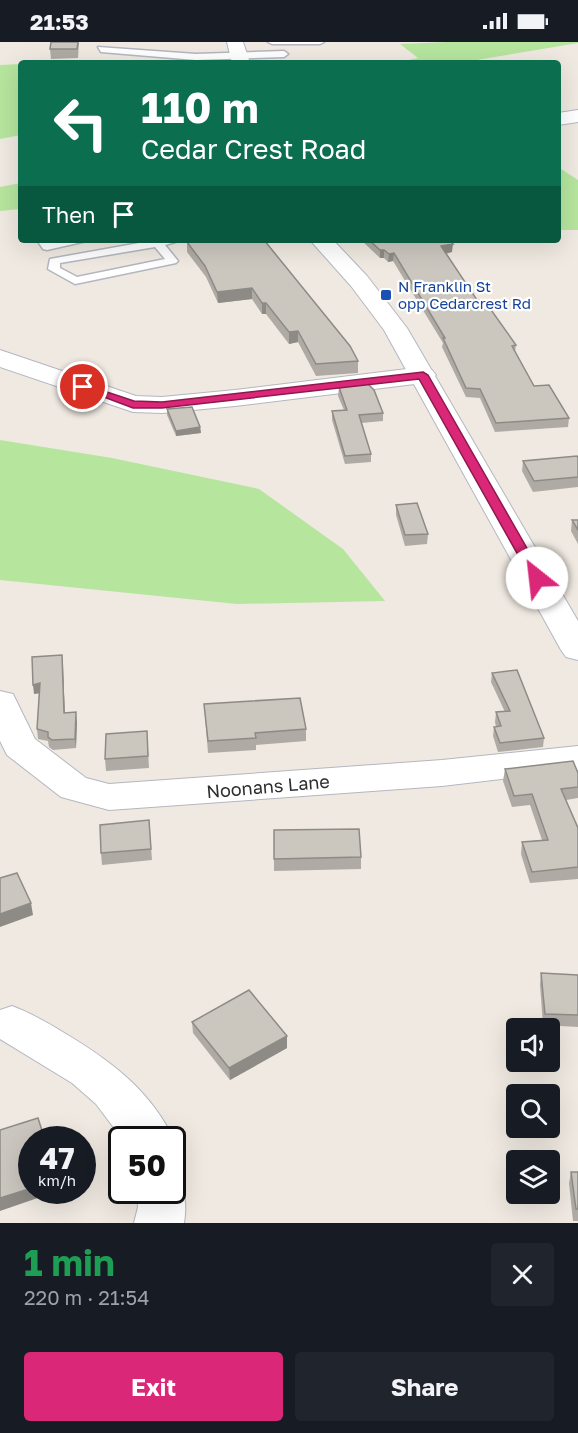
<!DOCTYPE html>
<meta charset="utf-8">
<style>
:root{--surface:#171b24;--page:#20242c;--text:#f1f3f6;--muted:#9ea1a6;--accent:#db2777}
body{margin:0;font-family:"Golos Text",sans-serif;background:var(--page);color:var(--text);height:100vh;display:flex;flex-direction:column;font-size:22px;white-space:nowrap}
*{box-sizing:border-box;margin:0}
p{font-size:20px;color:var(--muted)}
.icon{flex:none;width:33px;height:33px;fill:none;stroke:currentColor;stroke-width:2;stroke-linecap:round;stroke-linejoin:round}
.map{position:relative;height:1181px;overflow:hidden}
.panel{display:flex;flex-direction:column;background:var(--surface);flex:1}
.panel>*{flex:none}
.banner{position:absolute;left:18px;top:18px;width:543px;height:183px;border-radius:6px;box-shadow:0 6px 24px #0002;background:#0b6e4f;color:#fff;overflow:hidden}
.buttons{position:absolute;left:506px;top:976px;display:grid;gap:12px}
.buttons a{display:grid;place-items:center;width:54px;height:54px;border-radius:6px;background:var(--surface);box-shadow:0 6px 24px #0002;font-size:30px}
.speed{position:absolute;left:18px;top:1084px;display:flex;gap:12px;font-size:30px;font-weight:700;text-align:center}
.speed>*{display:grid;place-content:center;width:78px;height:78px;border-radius:50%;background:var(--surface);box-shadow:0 6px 24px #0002;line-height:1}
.speed small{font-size:15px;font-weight:400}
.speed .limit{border:3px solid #111;border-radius:9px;background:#fff;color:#111}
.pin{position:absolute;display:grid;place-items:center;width:51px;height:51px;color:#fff;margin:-26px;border:3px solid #fff;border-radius:50%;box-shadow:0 2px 6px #0007}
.me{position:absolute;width:66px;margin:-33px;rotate:331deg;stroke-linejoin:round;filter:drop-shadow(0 0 4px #0008)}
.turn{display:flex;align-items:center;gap:21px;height:126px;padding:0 24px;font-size:27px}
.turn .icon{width:78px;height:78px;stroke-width:2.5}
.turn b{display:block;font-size:42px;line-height:51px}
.then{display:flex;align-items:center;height:57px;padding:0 24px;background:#0003;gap:12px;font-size:22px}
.round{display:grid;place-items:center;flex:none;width:63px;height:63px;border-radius:6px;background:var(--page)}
.summary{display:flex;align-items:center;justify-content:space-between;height:102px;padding:0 24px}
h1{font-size:36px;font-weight:700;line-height:45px;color:#1e9e55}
.primary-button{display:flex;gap:12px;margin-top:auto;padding:12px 24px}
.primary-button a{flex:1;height:69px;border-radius:6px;background:var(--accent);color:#fff;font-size:24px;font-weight:700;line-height:69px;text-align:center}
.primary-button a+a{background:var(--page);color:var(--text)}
.status{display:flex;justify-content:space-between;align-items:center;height:42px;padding:0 30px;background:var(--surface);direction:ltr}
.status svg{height:16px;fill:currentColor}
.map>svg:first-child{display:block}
.green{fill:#b6e59e}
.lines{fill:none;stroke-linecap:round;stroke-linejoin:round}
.service-casing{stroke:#b4b7c1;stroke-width:3}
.minor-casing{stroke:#b4b7c1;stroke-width:2}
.secondary-casing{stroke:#b4b7c1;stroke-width:2}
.service{fill:#fff;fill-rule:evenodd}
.minor{fill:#fff;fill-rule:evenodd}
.secondary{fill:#fff;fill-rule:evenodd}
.wall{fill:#afaba4}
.shaded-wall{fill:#8e8b86}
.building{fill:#cbc7bf;stroke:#8e8b86;stroke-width:1.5}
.route{fill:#db2777;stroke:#8e194d;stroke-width:1.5}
.transit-dot{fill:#1a4fb4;stroke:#fff;stroke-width:2}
.labels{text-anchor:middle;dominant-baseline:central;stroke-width:4.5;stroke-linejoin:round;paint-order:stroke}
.far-transit-label{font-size:15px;fill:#164399;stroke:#fff;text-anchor:start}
.street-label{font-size:18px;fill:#2e2e2e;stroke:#fff}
</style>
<div class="status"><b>21:53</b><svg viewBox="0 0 49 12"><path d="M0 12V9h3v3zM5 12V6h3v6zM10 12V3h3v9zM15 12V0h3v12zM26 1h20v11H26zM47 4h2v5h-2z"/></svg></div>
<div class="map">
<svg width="578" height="1181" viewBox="0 0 578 1181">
<rect width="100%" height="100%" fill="#efe9e1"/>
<g class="green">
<polygon points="447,0 578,0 578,1 459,21 394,21 418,16 400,2"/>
<polygon points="21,22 21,93 0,97 0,23"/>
<polygon points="558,125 578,138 578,188 558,188"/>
<polygon points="21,141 21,167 0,169 0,145"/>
<polygon points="0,398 112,416 259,447 343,507 385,559 237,562 0,538"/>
</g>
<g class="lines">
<g class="service-casing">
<g id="service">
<polygon points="268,0 324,0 320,2 272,2"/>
<polygon points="98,5 196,12 284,9 288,12 284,15 196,18 101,10"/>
<polygon points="37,198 49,198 50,201 91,198 47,208 43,207"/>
<path d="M156 198H182L165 203 178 219 176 221 75 242 48 227 50 217ZM155 205 165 217 77 235 60 226V221Z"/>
</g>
</g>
<g class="minor-casing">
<g id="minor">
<polygon points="578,68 578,80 558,83 558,71"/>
<polygon points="0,308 136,354 162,355 235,348 423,325 432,328 436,333 432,338 423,341 235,364 162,371 133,370 0,325"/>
<polygon points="0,649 13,652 35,697 86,736 109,742 442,718 578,704 578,728 442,744 109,768 61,755 7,713 0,699"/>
<path d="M12 964C31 971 48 981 66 992 111 1019 151 1049 174 1098L172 1100V1098H123L96 1062 72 1041 0 997V968Z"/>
<path d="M172 1132 177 1133C185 1150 187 1163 184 1181H134L138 1165 136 1149H172Z"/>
</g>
</g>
<g class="secondary-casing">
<g id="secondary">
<polygon points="227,0 243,0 250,21 232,21"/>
<polygon points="310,198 333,198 367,234 407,286 578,579 578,618 566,615 561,608 384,288 351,244"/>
</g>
</g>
<use href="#service" class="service"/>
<use href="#minor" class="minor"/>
<use href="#secondary" class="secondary"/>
</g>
<g class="wall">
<polygon points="51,0 92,0 79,0 78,16 51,17 50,7"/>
<polygon points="361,198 448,198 452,210 446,212 477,258 516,303 515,310 534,344 569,376 568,385 495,390 480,356 466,355 442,305 443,301 393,219 388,220 384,216 380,216"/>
<polygon points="187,200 358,319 358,331 316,334 298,300 289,302 266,272 262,272 252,257 218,261 206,235 187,210"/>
<polygon points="339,345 383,371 383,379 361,381 371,412 371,420 345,422 332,378 332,369 344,368 338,354"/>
<polygon points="167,367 200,385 201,391 176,394 167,373"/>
<polygon points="578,416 578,445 533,450 522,429 523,419"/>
<polygon points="396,463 428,492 427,502 405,504 396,473"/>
<polygon points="572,478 578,478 578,502 571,489"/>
<polygon points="62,613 65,671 77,680 76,706 53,708 49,705 48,699 38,697 37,687 39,651 34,652"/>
<polygon points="492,631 544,696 543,705 498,710 493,694 494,685 496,685 495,680 496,670 505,670 491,640"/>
<polygon points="204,662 306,687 306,699 256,703 256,708 208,711"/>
<polygon points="147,689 149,726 106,729 105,717"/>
<polygon points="505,727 578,731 578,756 566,758 578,786 578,837 530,841 521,812 522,800 542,798 530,763 512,765 503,739"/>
<polygon points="149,778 152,818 102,823 101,811"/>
<polygon points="274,788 361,815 361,827 274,829"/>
<polygon points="541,931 578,933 578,985 543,983 540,943"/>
<polygon points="192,980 287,994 287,1006 230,1038 193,991"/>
<polygon points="571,1130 578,1130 578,1179 573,1179 569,1141"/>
</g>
<g class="shaded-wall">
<polygon points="453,202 452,210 441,212 441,204"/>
<rect x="380" y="208" width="4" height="8"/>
<polygon points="394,211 393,219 388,220 389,212"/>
<polygon points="252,246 252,257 218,261 217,250"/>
<rect x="262" y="261" width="4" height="11"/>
<polygon points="298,289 298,300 289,302 289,290"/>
<polygon points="200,385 201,391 176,394 176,389"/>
<polygon points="62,613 63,622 65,680 64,671"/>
<polygon points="40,641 41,651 34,652 33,643"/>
<polygon points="76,670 77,680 76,706 75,697"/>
<polygon points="31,861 33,873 0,885 0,872"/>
<polygon points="287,994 287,1006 230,1038 229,1026"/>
<polygon points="32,1146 32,1149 58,1149 0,1169 0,1156"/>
</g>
<g class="building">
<polygon points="51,0 78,0 77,7 50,7"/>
<polygon points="198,198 264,198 350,304 358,319 316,322 298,289 289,290 266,261 262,261 252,246 217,250 205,224 187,200"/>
<polygon points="369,198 448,198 453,202 441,204 477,258 484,258 516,303 512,304 534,344 549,343 569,376 496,381 480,347 466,346 443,296 445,296 394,211 389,212 384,208 380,208"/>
<polygon points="368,342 374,348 383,371 359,373 371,412 345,414 332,369 347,368 339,345"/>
<polygon points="192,365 200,385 176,389 167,367"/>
<polygon points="577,414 578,416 578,435 534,439 523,419"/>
<polygon points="417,461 428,492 405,493 396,463"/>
<polygon points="572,478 578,478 578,488"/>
<polygon points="62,613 64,671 76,670 75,697 52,698 48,695 48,690 37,687 40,641 33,643 32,615"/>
<polygon points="517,628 544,696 500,701 494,685 501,684 496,670 510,669 492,631"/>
<polygon points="300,656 306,687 255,691 256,696 208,699 204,662"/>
<polygon points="147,689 148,714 105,717 106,692"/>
<polygon points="573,719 578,731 578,745 561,747 578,786 578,825 532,830 522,800 548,798 532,752 514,754 505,727"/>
<polygon points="149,778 151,807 101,811 100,783"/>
<polygon points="359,787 361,815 274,817 274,788"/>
<polygon points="17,831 31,861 0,872 0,836"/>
<polygon points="541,931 578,933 578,973 545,972"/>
<polygon points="249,948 287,994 229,1026 192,980"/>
<polygon points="38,1076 45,1098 32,1098 32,1146 0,1156 0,1088"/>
<polygon points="571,1130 578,1130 578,1167 576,1167"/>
</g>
<polygon class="route" points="423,330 428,333 544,536 542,539 533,539 531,536 419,337 162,366 133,366 77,345 83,342 134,359 162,360"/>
<rect class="transit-dot" x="380" y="247" width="12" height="12" rx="3"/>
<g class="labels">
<g class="far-transit-label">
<text x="398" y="244">N Franklin St<tspan x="398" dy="17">opp Cedarcrest Rd</tspan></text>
</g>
<g class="street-label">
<text transform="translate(268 744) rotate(-5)">Noonans Lane</text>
</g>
</g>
</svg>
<div class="buttons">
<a><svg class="icon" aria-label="sound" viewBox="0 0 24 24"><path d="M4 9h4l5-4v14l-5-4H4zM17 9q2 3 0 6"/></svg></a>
<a><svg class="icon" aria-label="search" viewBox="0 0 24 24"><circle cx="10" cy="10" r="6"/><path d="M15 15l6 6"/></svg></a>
<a><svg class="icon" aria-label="layers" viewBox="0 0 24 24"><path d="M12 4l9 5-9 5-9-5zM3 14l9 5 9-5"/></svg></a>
</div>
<div class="speed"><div>47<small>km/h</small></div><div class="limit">50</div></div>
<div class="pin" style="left:83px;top:345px;background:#d93025"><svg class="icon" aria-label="arrive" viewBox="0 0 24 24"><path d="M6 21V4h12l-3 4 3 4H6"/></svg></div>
<svg class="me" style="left:537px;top:536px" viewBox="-20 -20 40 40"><circle r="19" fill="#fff"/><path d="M0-13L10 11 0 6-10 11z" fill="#db2777"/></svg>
<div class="banner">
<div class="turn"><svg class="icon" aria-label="left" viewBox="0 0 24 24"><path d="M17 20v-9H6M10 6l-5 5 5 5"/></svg><div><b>110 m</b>Cedar Crest Road</div></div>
<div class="then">Then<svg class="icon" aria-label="arrive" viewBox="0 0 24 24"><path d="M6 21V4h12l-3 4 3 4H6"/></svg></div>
</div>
</div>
<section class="panel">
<div class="summary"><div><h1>1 min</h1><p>220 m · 21:54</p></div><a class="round"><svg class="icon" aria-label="close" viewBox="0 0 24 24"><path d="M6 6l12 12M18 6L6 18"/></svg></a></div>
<div class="primary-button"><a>Exit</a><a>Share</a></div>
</section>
